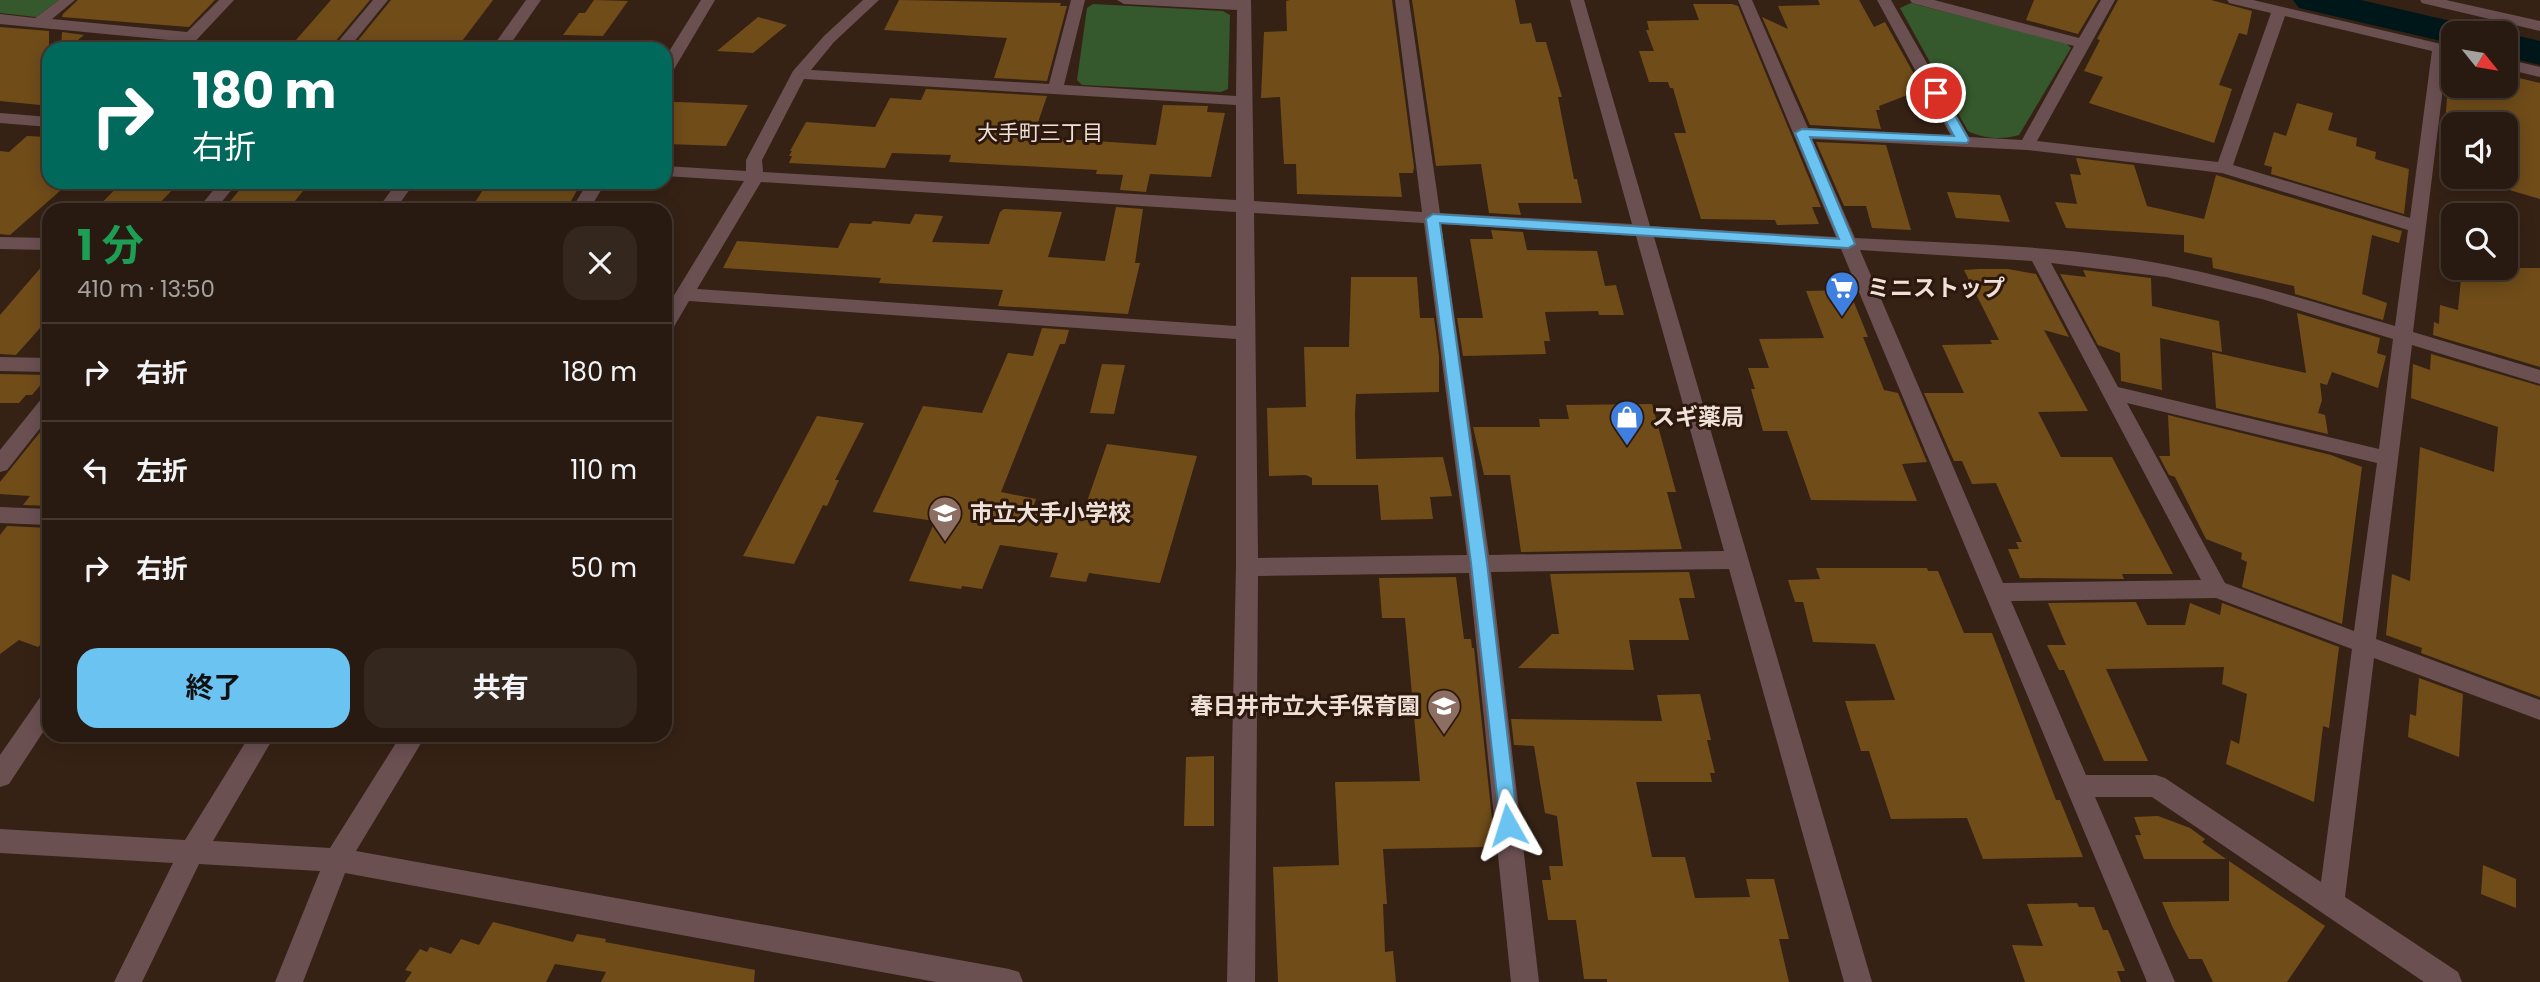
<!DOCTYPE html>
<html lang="ja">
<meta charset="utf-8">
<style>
:root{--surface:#281a10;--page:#34271e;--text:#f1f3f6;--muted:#a5a19f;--line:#443830;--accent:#6bc3f2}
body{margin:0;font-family:Poppins,"Noto Sans JP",sans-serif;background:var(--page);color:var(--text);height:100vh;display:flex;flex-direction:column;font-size:26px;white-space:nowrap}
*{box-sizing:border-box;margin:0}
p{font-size:23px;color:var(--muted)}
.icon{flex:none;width:38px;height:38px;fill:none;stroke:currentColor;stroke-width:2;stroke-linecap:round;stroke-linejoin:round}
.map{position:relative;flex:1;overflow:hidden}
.sheet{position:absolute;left:42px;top:203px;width:630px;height:539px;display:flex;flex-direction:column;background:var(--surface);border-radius:21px;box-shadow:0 4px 18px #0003,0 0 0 2px var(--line)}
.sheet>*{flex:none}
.guide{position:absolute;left:42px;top:42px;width:630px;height:147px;border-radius:21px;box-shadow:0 4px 18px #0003,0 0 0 2px var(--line);background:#00695c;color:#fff;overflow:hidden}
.needle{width:46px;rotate:120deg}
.fabs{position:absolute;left:2441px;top:21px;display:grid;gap:14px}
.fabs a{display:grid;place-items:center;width:77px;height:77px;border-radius:14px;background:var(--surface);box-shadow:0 4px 18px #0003,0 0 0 2px var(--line);font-size:35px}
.pin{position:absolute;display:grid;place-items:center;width:60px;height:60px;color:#fff;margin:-30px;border:4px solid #fff;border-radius:50%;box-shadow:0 2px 7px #0007}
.me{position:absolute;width:77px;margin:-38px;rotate:354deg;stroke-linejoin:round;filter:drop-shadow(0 0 5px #0008)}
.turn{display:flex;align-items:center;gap:24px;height:147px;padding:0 35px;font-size:32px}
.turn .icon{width:91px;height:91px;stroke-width:2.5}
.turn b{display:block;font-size:49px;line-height:60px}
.round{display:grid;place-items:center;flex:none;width:74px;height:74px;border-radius:21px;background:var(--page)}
.overview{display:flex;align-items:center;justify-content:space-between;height:119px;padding:0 35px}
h1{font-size:42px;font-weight:700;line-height:52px;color:#1e9e55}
.button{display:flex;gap:14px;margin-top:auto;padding:14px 35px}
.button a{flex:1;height:80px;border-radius:21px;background:var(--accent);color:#111;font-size:28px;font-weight:700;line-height:80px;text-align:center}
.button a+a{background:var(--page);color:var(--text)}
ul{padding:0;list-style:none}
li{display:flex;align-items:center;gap:21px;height:98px;padding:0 35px;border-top:2px solid var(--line)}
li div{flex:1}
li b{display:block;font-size:26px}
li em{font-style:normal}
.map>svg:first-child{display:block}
.green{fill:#35582d}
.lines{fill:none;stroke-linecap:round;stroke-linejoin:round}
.river{fill:#00171a;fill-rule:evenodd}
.building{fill:#704c19}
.minor{fill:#6b5052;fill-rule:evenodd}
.route{fill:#6bc3f2;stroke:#467f9d;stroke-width:2}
.labels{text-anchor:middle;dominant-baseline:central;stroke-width:6;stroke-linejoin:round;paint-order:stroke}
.far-neighbourhood-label{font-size:21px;fill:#efe1d8;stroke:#2c180c}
.poi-label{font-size:23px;font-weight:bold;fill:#efe1d8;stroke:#2c180c;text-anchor:start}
</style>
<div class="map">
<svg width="2540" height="982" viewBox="0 0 2540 982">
<rect width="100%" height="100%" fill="#362215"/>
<g class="green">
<polygon points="0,0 59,0 36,17 0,13"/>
<path d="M1911 3 2066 43 2071 48 2019 135C2003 140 1983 139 1968 131L1900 8Z"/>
<polygon points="1093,4 1223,11 1230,15 1228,89 1221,92 1082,85 1077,80 1087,8"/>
</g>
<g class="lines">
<g class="river">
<polygon points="2293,0 2361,0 2468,25 2474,33 2454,33 2454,44 2299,8"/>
<polygon points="2506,33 2540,41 2540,65 2506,57"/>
</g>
</g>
<g class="building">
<polygon points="78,0 215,0 189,27 62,17 63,14"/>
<polygon points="331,0 370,0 329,49 296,49 304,40 296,40"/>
<polygon points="391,0 493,0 456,49 351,49"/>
<polygon points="594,0 628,1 603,36 563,35 579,13 585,13"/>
<polygon points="899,0 1061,3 1060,6 1067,6 1047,81 994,78 1007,38 884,30"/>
<polygon points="1290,0 1392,0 1414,167 1413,173 1399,173 1402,197 1297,194 1296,164 1284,164 1280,97 1261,98 1264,32 1287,31 1286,1"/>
<polygon points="1412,0 1515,0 1520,24 1531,23 1536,42 1546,42 1562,97 1558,97 1574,179 1577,179 1582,203 1518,203 1521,215 1489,213 1481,164 1436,166"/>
<polygon points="1818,0 1859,0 1874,27 1885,22 1919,83 1915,83 1918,91 1879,106 1880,110 1876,110 1881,129 1810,125 1762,17 1788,29 1778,6 1820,5"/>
<polygon points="2034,0 2098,0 2078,34 2026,20"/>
<polygon points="2118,0 2211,0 2252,11 2247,35 2239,33 2219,85 2232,89 2214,143 2089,103 2103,77 2084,71 2100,40 2097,39"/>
<polygon points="1693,4 1732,4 1738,6 1821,207 1812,207 1819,224 1777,225 1775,220 1701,219 1674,133 1686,133 1673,88 1670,88 1668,82 1649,82 1639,51 1654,51 1646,30 1649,30 1647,21 1699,20"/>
<polygon points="758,17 787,25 753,53 717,51"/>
<polygon points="0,27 49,31 49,97 40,105 0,101"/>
<polygon points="62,32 84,35 67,49 61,49"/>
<polygon points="2506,75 2540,83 2540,199 2506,189 2506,124 2445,124 2448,86 2506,86"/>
<polygon points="926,89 1047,96 1033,137 1156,145 1163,105 1208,106 1207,112 1225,113 1211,177 1150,174 1146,192 1120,190 1123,175 1096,174 1097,170 949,162 951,155 892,153 885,168 789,163 792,156 789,156 792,151 790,151 806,122 875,127 890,98 921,100"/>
<polygon points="665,102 679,102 748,105 726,146 665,144"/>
<polygon points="2297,103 2333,113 2328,130 2357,138 2356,146 2376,152 2375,159 2409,169 2404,214 2271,174 2272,167 2264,165 2274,132 2286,136"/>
<polygon points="27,136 49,137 49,182 70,182 10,235 0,234 0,151 9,152"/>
<polygon points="1816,142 1886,145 1911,230 1872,228 1866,206 1844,206"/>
<polygon points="2076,158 2134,165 2147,206 2204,219 2216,175 2402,231 2399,243 2372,235 2362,294 2387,303 2383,320 2295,294 2294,286 2213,268 2212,258 2184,252 2184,235 2066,228 2055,202 2077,204 2070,174 2081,175"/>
<polygon points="122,182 180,182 153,210 95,210"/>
<polygon points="246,182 310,182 288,210 223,210"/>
<polygon points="488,182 578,182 577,185 580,185 566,210 470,210"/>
<polygon points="1947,192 2000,195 2010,222 1956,218"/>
<polygon points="1116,207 1143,209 1135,263 1140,263 1128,314 998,306 1003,290 879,283 881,278 723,268 737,241 838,248 850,223 871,224 873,221 910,224 915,214 943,216 932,242 989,244 1000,212 1004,209 1062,212 1048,257 1105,261"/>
<polygon points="1491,230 1523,232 1527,250 1597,251 1605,286 1616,285 1624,315 1599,315 1598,311 1545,312 1550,341 1544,341 1546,354 1463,356 1457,318 1483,318 1470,239 1493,239"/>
<polygon points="49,258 49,318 16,355 0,354 0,315"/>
<polygon points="2462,268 2540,268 2540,367 2433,335 2434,322 2439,324 2440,305 2458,310"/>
<polygon points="1979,269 2008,269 2036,274 2069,337 2044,330 2088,411 2038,412 2061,457 2112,457 2173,574 2122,574 2124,579 2020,578 2008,549 2019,549 2016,542 2022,542 1996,483 1972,484 1962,461 1954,461 1924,393 1964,393 1942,345 1992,344 1990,340 1999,340 1964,270"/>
<polygon points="2083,270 2151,278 2152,306 2219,321 2222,352 2160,338 2162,390 2121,381 2120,353 2098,345 2060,274 2086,277"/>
<polygon points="1351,277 1417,277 1420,318 1434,318 1439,356 1439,392 1356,394 1355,414 1356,459 1443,457 1452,496 1430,497 1433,519 1381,520 1378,485 1312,485 1312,478 1306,475 1269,476 1267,408 1306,407 1304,347 1349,347"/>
<polygon points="1849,290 1868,337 1863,337 1884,390 1898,393 1927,462 1902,464 1917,501 1811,500 1787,431 1763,431 1751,389 1755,389 1748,368 1769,368 1759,339 1824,338 1806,291"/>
<polygon points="2297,313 2380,338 2377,353 2386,356 2378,388 2332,372 2327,385 2320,383 2322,400 2318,413 2325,415 2328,434 2216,408 2212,352 2306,373"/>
<polygon points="1042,328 1069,330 1065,344 1060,344 1001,492 1036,499 1032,510 1082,516 1107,444 1197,456 1160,583 1089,573 1086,582 1050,577 1058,553 1000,545 982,589 962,586 961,589 909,581 935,521 873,512 923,406 982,413 1008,353 1033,356"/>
<polygon points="2431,354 2540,386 2540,697 2421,653 2422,648 2386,635 2392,574 2410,581 2420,447 2494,472 2498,427 2411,398 2413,364 2430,370"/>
<polygon points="1102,364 1125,365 1114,414 1090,413"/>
<polygon points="0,374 49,375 32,395 26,395 19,403 0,403"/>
<polygon points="1652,404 1676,492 1667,492 1682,549 1521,552 1510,475 1484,475 1473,427 1540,427 1539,419 1569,419 1566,405"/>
<polygon points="2168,415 2331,455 2362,467 2342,624 2242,587 2247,562 2241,559 2242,553 2206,539 2175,477 2169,475 2159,456 2170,456"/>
<polygon points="817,416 864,423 835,480 839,480 827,506 823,505 794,564 743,556"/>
<polygon points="49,421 49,506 23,505 30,496 0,494 0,482"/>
<polygon points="7,526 49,528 49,637 38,647 19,640 0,654 0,535"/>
<polygon points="1816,568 1927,568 1928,571 1938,571 1964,633 1992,633 2056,800 2060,800 2083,857 1983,859 1967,818 1891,819 1869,751 1861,751 1845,701 1895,700 1875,644 1813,642 1803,602 1795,602 1788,580 1820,579"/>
<polygon points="1689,572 1695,598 1679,598 1689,640 1629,640 1634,670 1518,668 1552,634 1559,634 1550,574"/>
<polygon points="1456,577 1464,639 1471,639 1472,648 1474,648 1494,838 1487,838 1487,847 1383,849 1387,904 1383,904 1385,952 1393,951 1396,982 1278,982 1273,867 1339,865 1335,782 1420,781 1405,618 1382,618 1379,578"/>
<polygon points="2136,602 2147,625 2185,625 2190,603 2220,615 2222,603 2339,647 2329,728 2323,726 2314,802 2226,764 2231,740 2239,744 2247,694 2222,684 2224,667 2106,669 2148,761 2104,761 2064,670 2059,670 2047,645 2066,645 2048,603"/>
<polygon points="2419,678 2463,694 2459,757 2408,737 2410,714 2416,716"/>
<polygon points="1700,694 1711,740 1707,740 1715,773 1710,773 1712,782 1636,782 1652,857 1685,857 1695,898 1750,897 1746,879 1774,879 1789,939 1779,939 1789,982 1607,982 1607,979 1584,979 1576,920 1548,920 1542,880 1551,880 1549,866 1563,866 1557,816 1545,813 1534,746 1514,745 1511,719 1662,721 1657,695"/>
<polygon points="1214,756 1214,826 1184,826 1186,757"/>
<polygon points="2158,816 2190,828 2205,839 2202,842 2226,859 2144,859 2135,835 2141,835 2134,817"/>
<polygon points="2229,861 2325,926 2287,982 2213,982 2202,959 2189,959 2172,926 2162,902 2229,901"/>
<polygon points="2483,865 2516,879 2516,908 2481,894"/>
<polygon points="2077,903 2079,907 2094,907 2103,930 2108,930 2125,971 2117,971 2121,982 2025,982 2012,945 2043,946 2027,904"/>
<polygon points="493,922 573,942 577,934 606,939 605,942 755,970 754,982 601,982 606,972 555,964 546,982 405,982 412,972 405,970 420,949 427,952 430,947 451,954 461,939 479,945"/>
</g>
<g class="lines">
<g class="minor">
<polygon points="59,0 75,0 52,19 187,32 219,0 234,0 188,49 176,49 174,46 179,41 0,24 0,14 35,18"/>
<polygon points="373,0 388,0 348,49 332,49"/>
<polygon points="526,0 541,0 507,49 491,49"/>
<polygon points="701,0 715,0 673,71 665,76 665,58"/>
<path d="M863 0H879L834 42 811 70 1049 84 1071 0H1085L1064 85 1236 96 1237 10 1124 4 1117 0H1251L1254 201 1422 212 1395 0H1409L1440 213 1632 224 1570 0H1584L1650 226 1836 237 1738 0H1752L1808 128 1951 136 1877 0H1891L1969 137 2022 140 2074 46 1912 3 1910 0H1934L2079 38 2101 0H2115L2037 141 2218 162 2271 13 2229 3 2227 0H2253L2454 47V57L2447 55 2413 332 2540 370V384L2412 345 2376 639 2540 700V720L2374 658 2345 897 2458 972 2462 982H2424L2152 797H2095L2175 982H2147L1841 249 1654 237 1872 982H1844L1729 569 1491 572 1539 982H1511L1469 573 1258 576 1255 982H1227L1236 567V339L689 301 672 330 665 332V310L744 181 665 176V166L746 171V160L793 71 824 36ZM2285 16 2432 51 2410 218 2233 165ZM804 79 1236 105V200L763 172 762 160ZM1812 139 2027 150 2222 173 2408 230 2395 326C2320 304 2245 280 2168 265 2066 245 1959 244 1855 238ZM761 182 1236 212V326L697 289ZM1254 213 1424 223 1467 555 1258 558ZM1441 224 1636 236 1724 551 1489 555ZM1860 250 2032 261 2201 580 2003 583ZM2051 263 2166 277 2262 299 2393 339 2379 449 2118 387ZM2127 403 2377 463 2354 631 2225 583ZM2216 598 2352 649 2321 882 2165 778 2156 775H2086L2011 601Z"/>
<polygon points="2420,0 2446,0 2540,21 2540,31 2422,3"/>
<polygon points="2506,59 2540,67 2540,77 2506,69"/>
<polygon points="0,113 49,117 49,127 0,123"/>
<polygon points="220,182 238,182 215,210 197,210"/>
<polygon points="397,182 415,182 395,210 377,210"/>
<polygon points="588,182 606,182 589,210 571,210"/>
<polygon points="0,237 49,238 49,250 0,249"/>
<polygon points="0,357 49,358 49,372 0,371"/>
<polygon points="49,396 49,417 7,470 0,472 0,450 42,398"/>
<polygon points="0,507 49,509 49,525 0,523"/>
<polygon points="49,693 49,723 9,784 0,787 0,755 41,696"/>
<polygon points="250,735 275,735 213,841 330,848 401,735 426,735 356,851 1009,969 1019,972 1023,982 936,982 345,873 303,982 275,982 320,871 199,864 142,982 114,982 173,863 0,853 0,829 185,840"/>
</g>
</g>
<polygon class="route" points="1936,90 1942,93 1969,140 1967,143 1810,137 1855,244 1848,248 1440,223 1487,563 1518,825 1515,831 1508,834 1501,831 1471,563 1426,219 1433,214 1839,239 1795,133 1802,129 1954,136 1930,93"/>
<defs>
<g id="supermarket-pin" transform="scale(1.75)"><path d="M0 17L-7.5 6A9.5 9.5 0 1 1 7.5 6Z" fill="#3f7fe0" stroke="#2c180c"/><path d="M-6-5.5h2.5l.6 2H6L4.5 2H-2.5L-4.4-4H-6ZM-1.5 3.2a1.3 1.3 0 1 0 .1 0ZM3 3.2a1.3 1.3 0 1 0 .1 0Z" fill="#fff"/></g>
<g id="shop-pin" transform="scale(1.75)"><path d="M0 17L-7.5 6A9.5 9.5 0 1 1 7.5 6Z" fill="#3f7fe0" stroke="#2c180c"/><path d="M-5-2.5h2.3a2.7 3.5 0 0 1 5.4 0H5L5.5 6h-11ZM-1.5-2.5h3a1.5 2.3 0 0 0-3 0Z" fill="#fff"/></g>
<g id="school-pin" transform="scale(1.75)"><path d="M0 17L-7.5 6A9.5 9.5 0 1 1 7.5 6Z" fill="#8d6e63" stroke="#2c180c"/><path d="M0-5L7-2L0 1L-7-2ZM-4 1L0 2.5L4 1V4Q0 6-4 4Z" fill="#fff"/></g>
</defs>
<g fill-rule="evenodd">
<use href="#supermarket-pin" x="1842" y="288"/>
<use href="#shop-pin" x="1627" y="417"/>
<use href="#school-pin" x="945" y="513"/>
<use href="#school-pin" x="1444" y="706"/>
</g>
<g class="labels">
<g class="far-neighbourhood-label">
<text x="1040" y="132">大手町三丁目</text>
</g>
<g class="poi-label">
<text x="1867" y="288">ミニストップ</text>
<text x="1652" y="417">スギ薬局</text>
<text x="970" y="513">市立大手小学校</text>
<text x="1420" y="706" text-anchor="end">春日井市立大手保育園</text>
</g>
</g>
</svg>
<div class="fabs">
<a><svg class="needle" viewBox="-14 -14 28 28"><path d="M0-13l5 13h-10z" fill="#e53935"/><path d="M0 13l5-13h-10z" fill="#a5a19f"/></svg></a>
<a><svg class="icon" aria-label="sound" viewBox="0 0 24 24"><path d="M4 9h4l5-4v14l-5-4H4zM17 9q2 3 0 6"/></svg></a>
<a><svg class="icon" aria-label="search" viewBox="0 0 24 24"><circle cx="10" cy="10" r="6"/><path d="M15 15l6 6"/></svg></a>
</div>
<div class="pin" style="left:1936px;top:93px;background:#d93025"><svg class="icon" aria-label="arrive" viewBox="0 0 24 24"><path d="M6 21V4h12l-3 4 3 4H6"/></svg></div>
<svg class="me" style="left:1508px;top:825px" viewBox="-20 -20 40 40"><path d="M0-17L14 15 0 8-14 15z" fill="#6bc3f2" stroke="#fff" stroke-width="4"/></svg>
<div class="guide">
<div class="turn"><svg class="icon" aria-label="right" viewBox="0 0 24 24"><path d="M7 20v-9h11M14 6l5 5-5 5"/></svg><div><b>180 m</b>右折</div></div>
</div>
<section class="sheet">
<div class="overview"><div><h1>1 分</h1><p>410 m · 13:50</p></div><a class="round"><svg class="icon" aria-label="close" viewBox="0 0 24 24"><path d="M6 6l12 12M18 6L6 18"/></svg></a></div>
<ul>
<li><svg class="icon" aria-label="right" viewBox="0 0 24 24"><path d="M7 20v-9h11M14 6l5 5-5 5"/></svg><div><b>右折</b></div><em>180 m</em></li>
<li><svg class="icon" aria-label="left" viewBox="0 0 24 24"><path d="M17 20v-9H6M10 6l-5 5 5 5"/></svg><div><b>左折</b></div><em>110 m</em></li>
<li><svg class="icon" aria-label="right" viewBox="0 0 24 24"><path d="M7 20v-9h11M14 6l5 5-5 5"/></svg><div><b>右折</b></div><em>50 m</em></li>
</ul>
<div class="button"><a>終了</a><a>共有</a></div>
</section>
</div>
